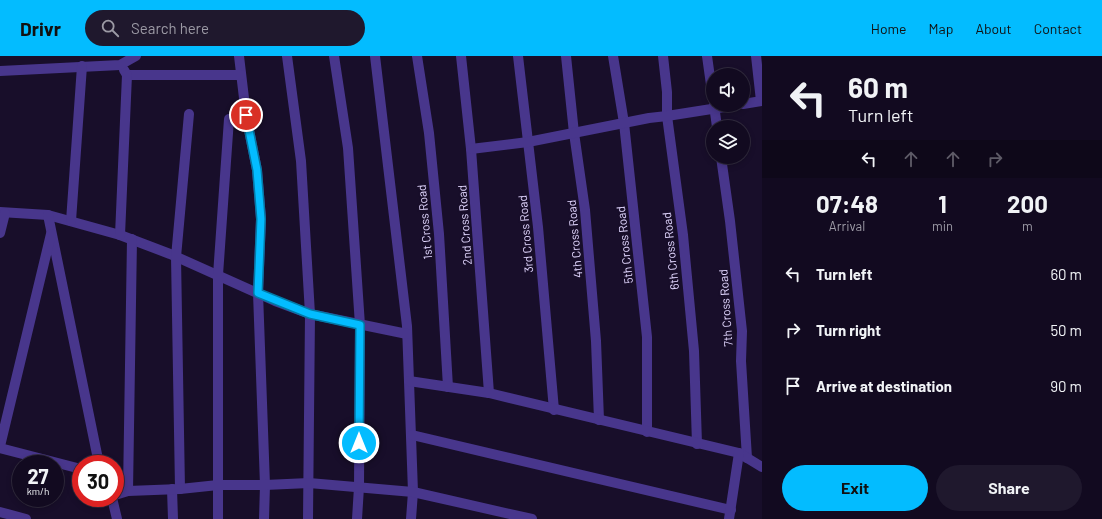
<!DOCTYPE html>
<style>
:root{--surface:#120a20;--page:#1f182d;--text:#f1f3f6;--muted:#9c9aa5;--line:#312b3e;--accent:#03bcff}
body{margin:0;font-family:Barlow,sans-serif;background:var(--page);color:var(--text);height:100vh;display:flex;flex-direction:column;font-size:15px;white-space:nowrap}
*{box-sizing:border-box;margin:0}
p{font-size:13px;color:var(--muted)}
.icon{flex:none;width:22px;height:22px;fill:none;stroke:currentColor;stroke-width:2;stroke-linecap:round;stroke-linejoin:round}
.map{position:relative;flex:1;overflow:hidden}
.details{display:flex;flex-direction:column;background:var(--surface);width:340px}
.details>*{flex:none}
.guide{background:#120a20;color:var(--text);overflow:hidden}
.tools{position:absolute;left:706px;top:12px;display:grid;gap:8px}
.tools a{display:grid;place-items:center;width:44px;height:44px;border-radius:50%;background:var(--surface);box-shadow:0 2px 6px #0003,0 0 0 1px var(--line);font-size:20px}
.speed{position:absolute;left:12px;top:399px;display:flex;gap:8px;font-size:20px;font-weight:700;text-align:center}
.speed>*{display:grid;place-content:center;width:52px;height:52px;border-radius:50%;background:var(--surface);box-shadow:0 2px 6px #0003,0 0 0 1px var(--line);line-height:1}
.speed small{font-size:10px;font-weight:400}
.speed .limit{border:6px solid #d22;background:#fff;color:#111}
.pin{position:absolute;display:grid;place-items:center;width:34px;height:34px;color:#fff;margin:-17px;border:2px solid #fff;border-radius:50%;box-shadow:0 1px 4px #0007}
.me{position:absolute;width:44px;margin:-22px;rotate:0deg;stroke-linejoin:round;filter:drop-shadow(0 0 3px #0008)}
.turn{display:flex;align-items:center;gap:14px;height:84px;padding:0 20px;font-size:18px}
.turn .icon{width:52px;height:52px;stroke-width:2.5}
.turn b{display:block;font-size:28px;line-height:34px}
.lanes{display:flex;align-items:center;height:38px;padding:0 20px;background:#0003;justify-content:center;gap:20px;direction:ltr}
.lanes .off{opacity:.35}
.eta{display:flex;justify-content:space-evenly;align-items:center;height:68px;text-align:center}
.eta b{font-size:24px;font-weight:700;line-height:28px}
.action{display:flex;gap:8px;margin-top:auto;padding:8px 20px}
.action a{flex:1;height:46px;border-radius:24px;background:var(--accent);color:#111;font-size:16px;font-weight:700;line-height:46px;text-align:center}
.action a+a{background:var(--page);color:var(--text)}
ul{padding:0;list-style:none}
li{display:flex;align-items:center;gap:12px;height:56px;padding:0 20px}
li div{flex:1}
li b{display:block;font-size:15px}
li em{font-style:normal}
header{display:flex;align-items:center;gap:24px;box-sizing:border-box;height:56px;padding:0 20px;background:var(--accent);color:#111}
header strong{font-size:19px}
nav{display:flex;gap:22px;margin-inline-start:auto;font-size:14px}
.search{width:280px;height:36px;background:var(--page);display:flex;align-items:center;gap:10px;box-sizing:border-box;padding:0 14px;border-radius:22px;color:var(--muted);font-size:15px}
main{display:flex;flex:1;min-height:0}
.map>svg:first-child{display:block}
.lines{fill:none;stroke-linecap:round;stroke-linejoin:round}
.minor{stroke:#48368c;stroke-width:10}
.route-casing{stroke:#027aa6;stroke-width:10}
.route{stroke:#03bcff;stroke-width:7}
.labels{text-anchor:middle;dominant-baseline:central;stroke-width:4;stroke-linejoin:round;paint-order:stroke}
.street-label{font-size:12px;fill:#e2d7ff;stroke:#180e2a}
</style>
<header>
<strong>Drivr</strong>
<div class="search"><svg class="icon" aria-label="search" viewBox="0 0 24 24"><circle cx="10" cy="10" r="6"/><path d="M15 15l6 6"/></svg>Search here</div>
<nav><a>Home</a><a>Map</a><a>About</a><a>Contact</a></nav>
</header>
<main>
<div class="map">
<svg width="762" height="463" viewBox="0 0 762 463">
<rect width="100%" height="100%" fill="#180e2a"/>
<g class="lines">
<g class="minor">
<polyline points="239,0 246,59 257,114 261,163 258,237 265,429 264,463"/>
<polyline points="287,0 301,105 310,258 308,463"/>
<polyline points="334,0 348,92 360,269 359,431 357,463"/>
<polyline points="375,0 407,270 413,436 411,463"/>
<polyline points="417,0 429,77 439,178 448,331"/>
<polyline points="461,0 471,93 489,337"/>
<polyline points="518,0 538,171 554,354"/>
<polyline points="566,0 574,77 585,154 596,285 599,364"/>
<polyline points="613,0 624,67 647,281 647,376"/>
<polyline points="663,0 667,36 667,60 683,179 694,295 697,388"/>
<polyline points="707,0 713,43"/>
<polyline points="756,0 761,45"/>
<polyline points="124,14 127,19 241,19"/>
<polyline points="0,15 120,9 136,0"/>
<polyline points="743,48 762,45"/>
<polyline points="714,49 717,71"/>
<polyline points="471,93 528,86 649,62 667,60 737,49"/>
<polyline points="721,101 730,165 742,275 741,305 747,402"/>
<polyline points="0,156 48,159 120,179 170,198 275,245 310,258 407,278"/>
<polyline points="48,159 99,408"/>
<polyline points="71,165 82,10"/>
<polyline points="0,177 5,157"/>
<polyline points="120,179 127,19"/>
<polyline points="409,325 489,337 739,397 762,411"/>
<polyline points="412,379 731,454"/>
<polyline points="0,390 51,178"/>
<polyline points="0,392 81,413"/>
<polyline points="172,433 173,463"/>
<polyline points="180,433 176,201 189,58"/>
<polyline points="128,435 132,183"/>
<polyline points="115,439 128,435 180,433 218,429 265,429 309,427 413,436 532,463"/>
<polyline points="112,442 117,463"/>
<polyline points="0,456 26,463"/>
<polyline points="218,463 218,219 229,63"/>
<polyline points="729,463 739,397"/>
</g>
</g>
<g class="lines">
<g class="route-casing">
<polyline id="route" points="246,59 257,114 261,163 258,237 310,258 360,269 359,387"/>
</g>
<use href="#route" class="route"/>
</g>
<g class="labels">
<g class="street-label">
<text transform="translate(424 166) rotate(-95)">1st Cross Road</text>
<text transform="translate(464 169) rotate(-94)">2nd Cross Road</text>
<text transform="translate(525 178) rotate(-95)">3rd Cross Road</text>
<text transform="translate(574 183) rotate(-95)">4th Cross Road</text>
<text transform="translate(624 189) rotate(-96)">5th Cross Road</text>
<text transform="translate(670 195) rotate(-96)">6th Cross Road</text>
<text transform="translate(725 252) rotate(-94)">7th Cross Road</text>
</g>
</g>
</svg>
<div class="tools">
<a><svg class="icon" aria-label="sound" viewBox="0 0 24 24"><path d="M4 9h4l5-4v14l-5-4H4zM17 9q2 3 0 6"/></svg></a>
<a><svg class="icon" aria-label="layers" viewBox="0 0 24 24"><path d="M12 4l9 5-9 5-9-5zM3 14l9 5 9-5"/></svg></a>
</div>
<div class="speed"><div>27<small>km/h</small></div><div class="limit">30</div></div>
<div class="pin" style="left:246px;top:59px;background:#d93025"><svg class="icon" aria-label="arrive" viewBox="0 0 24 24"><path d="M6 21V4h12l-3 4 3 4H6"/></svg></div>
<svg class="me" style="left:359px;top:387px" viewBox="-20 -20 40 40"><circle r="17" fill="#03bcff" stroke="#fff" stroke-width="3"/><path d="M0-11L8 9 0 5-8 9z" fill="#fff"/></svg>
</div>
<section class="details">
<div class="guide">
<div class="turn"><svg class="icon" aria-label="left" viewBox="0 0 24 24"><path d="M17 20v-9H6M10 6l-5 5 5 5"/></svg><div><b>60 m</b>Turn left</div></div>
<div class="lanes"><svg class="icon" aria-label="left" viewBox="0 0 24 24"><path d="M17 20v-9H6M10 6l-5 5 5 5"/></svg><svg class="icon off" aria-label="ahead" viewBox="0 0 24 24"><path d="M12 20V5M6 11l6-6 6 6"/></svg><svg class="icon off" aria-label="ahead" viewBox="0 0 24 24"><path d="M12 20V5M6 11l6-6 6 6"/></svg><svg class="icon off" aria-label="right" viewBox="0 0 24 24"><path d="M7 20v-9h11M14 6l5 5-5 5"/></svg></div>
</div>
<div class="eta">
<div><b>07:48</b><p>Arrival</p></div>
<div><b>1</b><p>min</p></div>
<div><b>200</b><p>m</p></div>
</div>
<ul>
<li><svg class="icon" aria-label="left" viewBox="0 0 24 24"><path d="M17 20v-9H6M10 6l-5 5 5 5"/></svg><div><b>Turn left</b></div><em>60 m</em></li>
<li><svg class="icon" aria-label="right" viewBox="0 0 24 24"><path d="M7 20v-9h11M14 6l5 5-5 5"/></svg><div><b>Turn right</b></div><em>50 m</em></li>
<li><svg class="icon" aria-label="arrive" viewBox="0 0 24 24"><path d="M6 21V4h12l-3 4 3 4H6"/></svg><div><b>Arrive at destination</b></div><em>90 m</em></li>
</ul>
<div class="action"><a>Exit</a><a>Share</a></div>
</section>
</main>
